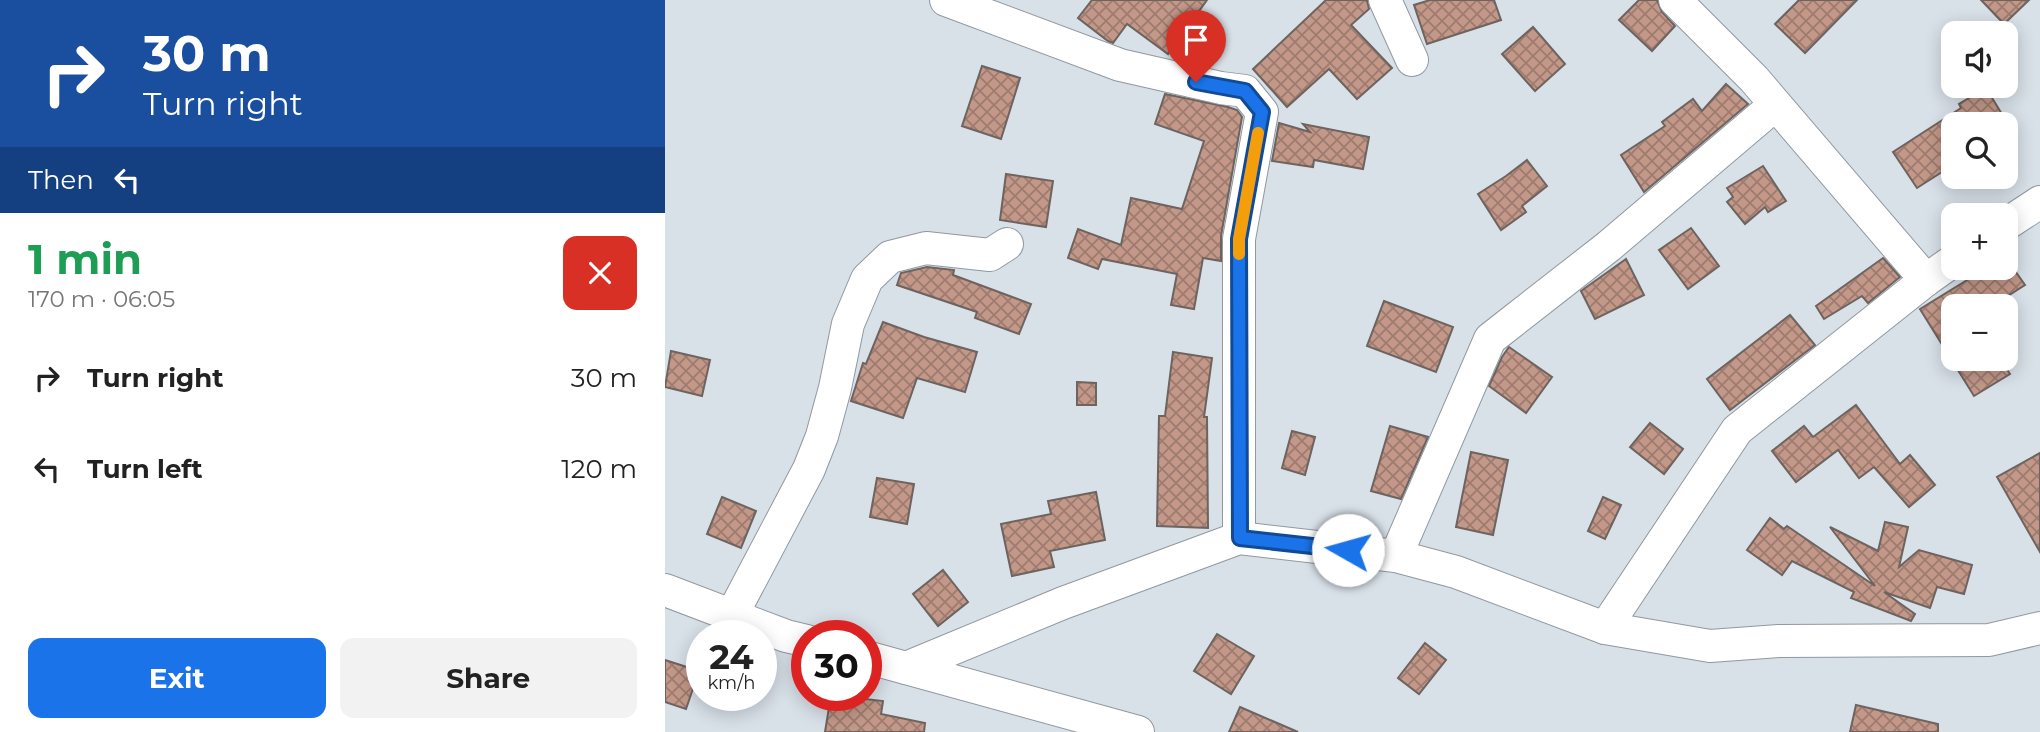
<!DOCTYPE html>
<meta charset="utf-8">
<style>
:root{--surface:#fff;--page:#f2f2f2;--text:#222;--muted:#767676;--accent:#1a73e8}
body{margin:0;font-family:Montserrat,sans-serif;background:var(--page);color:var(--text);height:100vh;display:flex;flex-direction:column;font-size:26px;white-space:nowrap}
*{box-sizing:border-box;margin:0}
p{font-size:23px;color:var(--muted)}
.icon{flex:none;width:38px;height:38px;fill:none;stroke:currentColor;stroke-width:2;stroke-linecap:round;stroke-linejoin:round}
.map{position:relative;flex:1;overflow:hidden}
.drawer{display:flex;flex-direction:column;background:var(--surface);width:665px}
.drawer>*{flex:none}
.hud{background:#1a4fa0;color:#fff;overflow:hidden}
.fabs{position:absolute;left:1276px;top:21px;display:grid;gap:14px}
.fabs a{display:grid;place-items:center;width:77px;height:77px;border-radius:14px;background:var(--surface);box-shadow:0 4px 18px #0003;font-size:35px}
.speed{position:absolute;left:21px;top:620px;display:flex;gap:14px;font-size:35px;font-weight:700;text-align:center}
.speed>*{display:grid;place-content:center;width:91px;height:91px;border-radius:50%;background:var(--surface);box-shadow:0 4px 18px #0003;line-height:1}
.speed small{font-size:18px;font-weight:400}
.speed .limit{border:10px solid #d22;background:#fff;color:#111}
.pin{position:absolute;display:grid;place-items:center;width:60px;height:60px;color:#fff;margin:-72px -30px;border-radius:50% 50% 50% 0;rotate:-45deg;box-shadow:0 0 7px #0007}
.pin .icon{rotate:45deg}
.me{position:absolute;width:77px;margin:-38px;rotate:277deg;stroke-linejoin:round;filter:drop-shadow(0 0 5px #0008)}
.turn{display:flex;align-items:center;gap:24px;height:147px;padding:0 28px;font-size:32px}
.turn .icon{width:91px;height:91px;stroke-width:2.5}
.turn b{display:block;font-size:49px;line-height:60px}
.then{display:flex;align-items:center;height:66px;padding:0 28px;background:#0003;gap:14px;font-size:26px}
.round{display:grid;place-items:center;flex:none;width:74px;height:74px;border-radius:14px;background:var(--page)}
.summary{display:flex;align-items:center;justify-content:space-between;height:119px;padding:0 28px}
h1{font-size:42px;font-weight:700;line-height:52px;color:#1e9e55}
.cta{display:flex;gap:14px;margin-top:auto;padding:14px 28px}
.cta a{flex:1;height:80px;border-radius:14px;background:var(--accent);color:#fff;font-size:28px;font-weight:700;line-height:80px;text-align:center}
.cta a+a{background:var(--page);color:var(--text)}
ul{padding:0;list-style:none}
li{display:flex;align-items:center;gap:21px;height:91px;padding:0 28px}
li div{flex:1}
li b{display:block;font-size:26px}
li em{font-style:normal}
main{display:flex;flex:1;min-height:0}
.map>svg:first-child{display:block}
.building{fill:url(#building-cross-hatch);stroke:#6d635f;stroke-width:2}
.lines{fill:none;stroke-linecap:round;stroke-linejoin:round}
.minor-casing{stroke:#9198a0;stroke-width:34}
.minor{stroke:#fff;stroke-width:32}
.route-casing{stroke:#114b97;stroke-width:18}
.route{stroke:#1a73e8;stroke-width:12}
.slow{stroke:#f59e0b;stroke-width:12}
</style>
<main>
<section class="drawer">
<div class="hud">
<div class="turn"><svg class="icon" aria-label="right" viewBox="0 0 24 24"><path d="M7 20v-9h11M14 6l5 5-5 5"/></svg><div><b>30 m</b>Turn right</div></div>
<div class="then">Then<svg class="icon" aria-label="left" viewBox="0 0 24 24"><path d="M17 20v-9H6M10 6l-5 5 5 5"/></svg></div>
</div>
<div class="summary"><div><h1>1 min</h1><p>170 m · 06:05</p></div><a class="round" style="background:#d93025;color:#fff"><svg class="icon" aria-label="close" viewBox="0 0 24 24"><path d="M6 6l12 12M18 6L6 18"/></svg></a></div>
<ul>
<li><svg class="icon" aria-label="right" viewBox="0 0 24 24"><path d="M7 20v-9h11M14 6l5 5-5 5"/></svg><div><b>Turn right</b></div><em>30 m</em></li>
<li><svg class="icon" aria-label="left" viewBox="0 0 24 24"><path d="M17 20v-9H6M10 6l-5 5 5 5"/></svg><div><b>Turn left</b></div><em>120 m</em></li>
</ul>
<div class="cta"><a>Exit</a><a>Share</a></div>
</section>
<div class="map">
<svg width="1375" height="732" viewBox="0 0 1375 732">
<defs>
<pattern id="building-cross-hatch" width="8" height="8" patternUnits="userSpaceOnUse" patternTransform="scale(1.75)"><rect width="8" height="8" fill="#c39889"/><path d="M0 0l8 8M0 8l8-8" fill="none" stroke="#9d7b6f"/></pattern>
</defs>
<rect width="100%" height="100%" fill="#d8e0e8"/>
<g class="building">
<polygon points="427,0 542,0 503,54 462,24 448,43 443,41 413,18"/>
<polygon points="661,0 702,0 704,9 686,25 727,68 692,99 664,69 622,107 588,69"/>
<polygon points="765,0 829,0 836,20 762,44 749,5"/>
<polygon points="974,0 992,0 997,12 1010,26 987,51 954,20"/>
<polygon points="1134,0 1192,0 1140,53 1110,24"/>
<polygon points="1316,0 1364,0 1339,24"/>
<polygon points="868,27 900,64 870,91 837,54"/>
<polygon points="317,66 355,78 336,139 297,126"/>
<polygon points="1061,84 1083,104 979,192 956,155 1000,126 997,122 1028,99 1037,111"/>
<polygon points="1321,88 1343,124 1288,124 1288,165 1252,188 1228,152 1296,108 1294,104"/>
<polygon points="500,94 563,107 572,110 577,117 556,236 556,261 538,258 529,309 506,305 512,274 437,259 433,269 403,258 413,229 456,245 466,198 517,209 539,141 490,124"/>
<polygon points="614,123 645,132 638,124 704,137 698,169 649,160 648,167 607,161"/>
<polygon points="862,160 882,186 857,206 861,212 836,230 813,194 841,176"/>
<polygon points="1098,166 1121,201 1103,212 1100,207 1080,224 1062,202 1068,197 1062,188"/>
<polygon points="341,174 388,181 381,227 335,220"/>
<polygon points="1026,228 1054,266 1023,289 994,250"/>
<polygon points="1218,258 1235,277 1203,303 1197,296 1159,319 1151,306"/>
<polygon points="961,259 979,295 930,319 916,291"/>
<polygon points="262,267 289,270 288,275 366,304 354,334 310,318 312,312 232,285 236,273"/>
<polygon points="1305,268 1348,268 1360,285 1327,306 1288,306 1288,359 1335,359 1345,374 1309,396 1255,309 1307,277 1303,271"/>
<polygon points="719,301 788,327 771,372 702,346"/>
<polygon points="1125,315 1150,345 1065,410 1042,379"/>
<polygon points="218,322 259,337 312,352 300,392 252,378 238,418 186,401 198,363 201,364"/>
<polygon points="844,347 887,377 861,413 824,386 837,357"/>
<polygon points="6,351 45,360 37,396 0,387"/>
<polygon points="508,352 547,358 539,417 542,417 543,528 492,526 494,416 500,416"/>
<polygon points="412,382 431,383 431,405 412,405"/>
<polygon points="1191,405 1235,464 1245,455 1270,485 1244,507 1209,467 1194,478 1173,450 1131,482 1107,451 1139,426 1148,437"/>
<polygon points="985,423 1018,449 999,474 965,447"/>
<polygon points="725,426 763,437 736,499 706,491"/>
<polygon points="627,431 650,437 640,475 617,468"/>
<polygon points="806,452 843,460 828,535 791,527"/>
<polygon points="1375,453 1375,552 1332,477"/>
<polygon points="212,478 249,484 242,524 205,517"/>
<polygon points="431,492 440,540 385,551 389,567 347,576 336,524 386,514 383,501"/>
<polygon points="57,497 91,511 76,548 42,534"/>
<polygon points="938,497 956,505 940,539 923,531"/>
<polygon points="1105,518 1119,529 1122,526 1210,586 1165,527 1213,551 1220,522 1243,527 1234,567 1254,550 1307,565 1299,594 1272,587 1265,608 1219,592 1250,614 1246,621 1186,598 1189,592 1127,561 1117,575 1082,550"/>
<polygon points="278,570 303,602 273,626 248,594"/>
<polygon points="552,634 589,656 566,694 529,671"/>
<polygon points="760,643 781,660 754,694 733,678"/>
<polygon points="0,660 34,671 21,709 0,702"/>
<polygon points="166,695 218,701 216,714 260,723 259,732 160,732"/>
<polygon points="1191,705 1273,724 1273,732 1185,732"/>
<polygon points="575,707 633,732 564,732"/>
</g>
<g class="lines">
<g class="minor-casing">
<g id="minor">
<polyline points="281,0 455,65 556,88 580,91 597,112 574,239 574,538"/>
<polyline points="720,0 747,60"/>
<polyline points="1010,0 1089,79 1261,280"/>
<polyline points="1340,225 1375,202"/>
<polyline points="731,556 825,339 944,246 1110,105"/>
<polyline points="0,590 121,636 142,641"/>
<polyline points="67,615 144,469 157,436 170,388 183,324 202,279 225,257 261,248 325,255 342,244"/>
<polyline points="940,628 1072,430 1261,280 1288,261"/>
<polyline points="201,657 473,732"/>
<polyline points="241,668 398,603 574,538 731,556 791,572 940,628 1045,646 1114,641 1324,640 1375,628"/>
</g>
</g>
<use href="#minor" class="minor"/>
</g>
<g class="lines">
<g class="route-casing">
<polyline id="route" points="531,82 580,91 597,112 574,239 575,538 683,550"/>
</g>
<use href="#route" class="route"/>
<polyline class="slow" points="574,254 574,239 593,133"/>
</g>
</svg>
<div class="fabs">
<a><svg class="icon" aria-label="sound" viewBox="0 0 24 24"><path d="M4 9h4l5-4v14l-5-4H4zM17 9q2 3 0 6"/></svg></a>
<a><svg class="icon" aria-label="search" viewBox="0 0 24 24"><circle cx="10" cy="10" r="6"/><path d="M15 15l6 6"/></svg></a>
<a>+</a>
<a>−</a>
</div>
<div class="speed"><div>24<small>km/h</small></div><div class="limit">30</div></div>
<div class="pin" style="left:531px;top:82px;background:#d93025"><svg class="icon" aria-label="arrive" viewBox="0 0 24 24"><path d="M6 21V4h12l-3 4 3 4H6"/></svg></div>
<svg class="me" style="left:683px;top:550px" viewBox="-20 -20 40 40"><circle r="19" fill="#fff"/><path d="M0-13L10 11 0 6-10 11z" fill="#1a73e8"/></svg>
</div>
</main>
